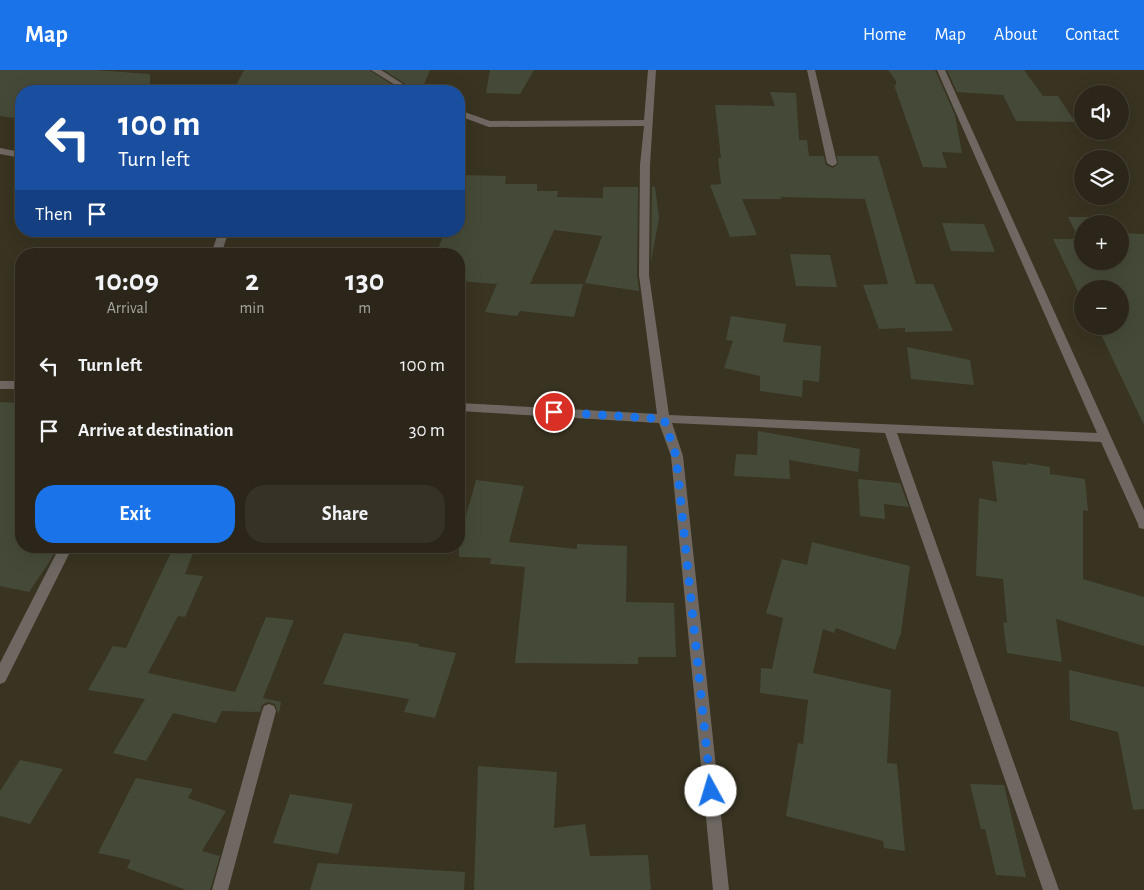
<!DOCTYPE html>
<meta charset="utf-8">
<style>
:root{--surface:#2b2619;--page:#373226;--text:#f1f3f6;--muted:#a6a5a2;--line:#474338;--accent:#1a73e8}
body{margin:0;font-family:"Alegreya Sans",sans-serif;background:var(--page);color:var(--text);height:100vh;display:flex;flex-direction:column;font-size:19px;white-space:nowrap}
*{box-sizing:border-box;margin:0}
p{font-size:16px;color:var(--muted)}
.icon{flex:none;width:28px;height:28px;fill:none;stroke:currentColor;stroke-width:2;stroke-linecap:round;stroke-linejoin:round}
.map{position:relative;flex:1;overflow:hidden}
.side{position:absolute;left:15px;top:178px;width:450px;height:305px;display:flex;flex-direction:column;background:var(--surface);border-radius:20px;box-shadow:0 5px 20px #0002,0 0 0 1px var(--line)}
.side>*{flex:none}
.hud{position:absolute;left:15px;top:15px;width:450px;height:152px;border-radius:20px;box-shadow:0 5px 20px #0002,0 0 0 1px var(--line);background:#1a4fa0;color:#fff;overflow:hidden}
.controls{position:absolute;left:1074px;top:15px;display:grid;gap:10px}
.controls a{display:grid;place-items:center;width:55px;height:55px;border-radius:50%;background:var(--surface);box-shadow:0 5px 20px #0002,0 0 0 1px var(--line);font-size:25px}
.pin{position:absolute;display:grid;place-items:center;width:42px;height:42px;color:#fff;margin:-21px;border:2px solid #fff;border-radius:50%;box-shadow:0 1px 5px #0007}
.me{position:absolute;width:55px;margin:-28px;rotate:354deg;stroke-linejoin:round;filter:drop-shadow(0 0 4px #0008)}
.turn{display:flex;align-items:center;gap:18px;height:105px;padding:0 20px;font-size:22px}
.turn .icon{width:65px;height:65px;stroke-width:2.5}
.turn b{display:block;font-size:35px;line-height:42px}
.then{display:flex;align-items:center;height:48px;padding:0 20px;background:#0003;gap:10px;font-size:19px}
.eta{display:flex;justify-content:space-evenly;align-items:center;height:85px;text-align:center}
.eta b{font-size:30px;font-weight:700;line-height:35px}
.cta{display:flex;gap:10px;margin-top:auto;padding:10px 20px}
.cta a{flex:1;height:58px;border-radius:20px;background:var(--accent);color:#fff;font-size:20px;font-weight:700;line-height:58px;text-align:center}
.cta a+a{background:var(--page);color:var(--text)}
ul{padding:0;list-style:none}
li{display:flex;align-items:center;gap:15px;height:65px;padding:0 20px}
li div{flex:1}
li b{display:block;font-size:19px}
li em{font-style:normal}
header{display:flex;align-items:center;gap:30px;box-sizing:border-box;height:70px;padding:0 25px;background:var(--accent);color:#fff}
header strong{font-size:24px}
nav{display:flex;gap:28px;margin-inline-start:auto;font-size:18px}
.map>svg:first-child{display:block}
.building{fill:#454a38}
.lines{fill:none;stroke-linecap:round;stroke-linejoin:round}
.minor{fill:#6f6862;fill-rule:evenodd}
.route{stroke:#1a73e8;stroke-width:9;stroke-dasharray:0 16.2}
</style>
<header>
<strong>Map</strong>
<nav><a>Home</a><a>Map</a><a>About</a><a>Contact</a></nav>
</header>
<div class="map">
<svg width="1144" height="820" viewBox="0 0 1144 820">
<rect width="100%" height="100%" fill="#393321"/>
<g class="building">
<polygon points="0,0 94,0 150,4 150,21 21,21 21,49 0,46"/>
<polygon points="244,0 369,0 402,21 233,21"/>
<polygon points="384,0 430,0 421,21 416,21"/>
<polygon points="490,0 534,0 520,24 486,23"/>
<polygon points="888,0 935,0 955,45 962,83 942,82 947,98 923,97 894,15 896,15 896,11"/>
<polygon points="947,0 1024,0 1043,26 1058,26 1075,52 1016,51 1003,25 957,22"/>
<polygon points="770,22 796,23 799,70 807,70 809,86 824,86 826,95 833,98 838,94 837,86 878,86 916,214 933,214 953,261 905,262 905,258 879,259 863,215 888,214 865,129 781,127 781,129 742,129 757,165 730,167 710,115 721,114 718,88 721,88 715,35 775,36"/>
<polygon points="459,105 506,106 505,114 537,114 537,121 558,121 557,127 603,128 603,117 638,117 637,205 639,221 585,213 602,166 554,160 530,214 583,214 574,247 520,241 517,246 485,242 497,214 459,211 459,184 436,184 445,161 459,161"/>
<polygon points="652,117 655,117 659,148 651,192"/>
<polygon points="1068,147 1114,147 1117,154 1082,154 1082,191 1120,191 1120,159 1122,163 1144,164 1144,355 1097,256 1120,256 1120,219 1082,219 1082,230 1053,169 1079,169"/>
<polygon points="942,153 984,154 995,182 951,181"/>
<polygon points="790,184 830,185 837,217 796,216"/>
<polygon points="731,246 786,254 783,272 821,276 819,312 803,310 802,327 760,321 760,306 724,298 733,271 726,270"/>
<polygon points="907,277 970,290 974,315 911,309"/>
<polygon points="0,332 21,333 21,476 58,476 50,491 29,522 0,516"/>
<polygon points="758,361 860,379 858,402 789,390 790,409 734,406 736,384 757,385"/>
<polygon points="992,391 1027,395 1027,393 1050,397 1050,404 1085,409 1088,441 1083,440 1083,509 1144,527 1144,576 1056,549 1062,592 1007,583 1003,552 1007,553 1003,509 976,506 979,428 997,432"/>
<polygon points="858,409 900,413 909,437 884,434 885,449 860,446"/>
<polygon points="476,410 524,416 509,472 577,479 577,474 627,476 626,532 674,533 676,587 638,587 638,594 515,593 525,497 490,494 491,488 459,487 459,471"/>
<polygon points="812,472 910,496 901,563 895,580 836,558 834,563 823,559 813,603 891,620 887,693 897,694 905,781 884,778 883,771 786,746 798,673 803,674 808,630 760,623 761,598 772,599 783,548 766,543 782,489 807,495"/>
<polygon points="174,476 196,476 185,504 203,506 185,547 178,546 148,603 235,622 266,547 294,550 263,628 281,632 279,643 278,643 275,634 268,632 262,635 260,642 222,641 216,653 173,643 146,691 113,683 145,629 88,620 113,576 126,578"/>
<polygon points="344,563 419,574 418,576 456,583 435,648 404,642 409,629 323,614"/>
<polygon points="1069,600 1144,617 1144,739 1133,740 1118,662 1070,650"/>
<polygon points="20,690 63,699 30,754 0,746 0,721"/>
<polygon points="478,696 557,702 554,758 585,754 590,786 648,785 651,820 474,820"/>
<polygon points="136,708 193,719 188,728 226,741 202,781 220,786 210,820 186,820 127,798 131,790 98,783"/>
<polygon points="970,714 1004,715 1026,807 996,805 985,759 981,759"/>
<polygon points="290,724 353,734 338,784 273,773"/>
<polygon points="318,793 465,802 464,820 310,820"/>
</g>
<g class="lines">
<g class="minor">
<polygon points="371,0 381,0 414,21 405,21"/>
<polygon points="648,0 656,0 650,95 649,205 669,345 1097,363 937,0 945,0 1144,440 1144,459 1139,458 1138,454 1101,372 897,363 1059,820 1043,820 885,363 672,353 683,386 729,820 713,820 671,386 659,353 459,341 459,333 657,344 639,205 640,95 644,56 489,57 459,46 459,40 490,51 644,50"/>
<polygon points="807,0 815,0 837,93 835,95 832,96 827,93"/>
<polygon points="0,78 21,82 21,88 0,84"/>
<polygon points="219,161 229,161 221,184 211,184"/>
<rect x="0" y="311" width="21" height="8"/>
<polygon points="60,476 73,476 5,612 0,614 0,593"/>
<polygon points="269,634 274,636 276,641 228,820 212,820 262,641 264,636"/>
</g>
</g>
<g class="lines">
<polyline class="route" points="554,342 664,349 676,386 711,721"/>
</g>
</svg>
<div class="controls">
<a><svg class="icon" aria-label="sound" viewBox="0 0 24 24"><path d="M4 9h4l5-4v14l-5-4H4zM17 9q2 3 0 6"/></svg></a>
<a><svg class="icon" aria-label="layers" viewBox="0 0 24 24"><path d="M12 4l9 5-9 5-9-5zM3 14l9 5 9-5"/></svg></a>
<a>+</a>
<a>−</a>
</div>
<div class="pin" style="left:554px;top:342px;background:#d93025"><svg class="icon" aria-label="arrive" viewBox="0 0 24 24"><path d="M6 21V4h12l-3 4 3 4H6"/></svg></div>
<svg class="me" style="left:711px;top:721px" viewBox="-20 -20 40 40"><circle r="19" fill="#fff"/><path d="M0-13L10 11 0 6-10 11z" fill="#1a73e8"/></svg>
<div class="hud">
<div class="turn"><svg class="icon" aria-label="left" viewBox="0 0 24 24"><path d="M17 20v-9H6M10 6l-5 5 5 5"/></svg><div><b>100 m</b>Turn left</div></div>
<div class="then">Then<svg class="icon" aria-label="arrive" viewBox="0 0 24 24"><path d="M6 21V4h12l-3 4 3 4H6"/></svg></div>
</div>
<section class="side">
<div class="eta">
<div><b>10:09</b><p>Arrival</p></div>
<div><b>2</b><p>min</p></div>
<div><b>130</b><p>m</p></div>
</div>
<ul>
<li><svg class="icon" aria-label="left" viewBox="0 0 24 24"><path d="M17 20v-9H6M10 6l-5 5 5 5"/></svg><div><b>Turn left</b></div><em>100 m</em></li>
<li><svg class="icon" aria-label="arrive" viewBox="0 0 24 24"><path d="M6 21V4h12l-3 4 3 4H6"/></svg><div><b>Arrive at destination</b></div><em>30 m</em></li>
</ul>
<div class="cta"><a>Exit</a><a>Share</a></div>
</section>
</div>
